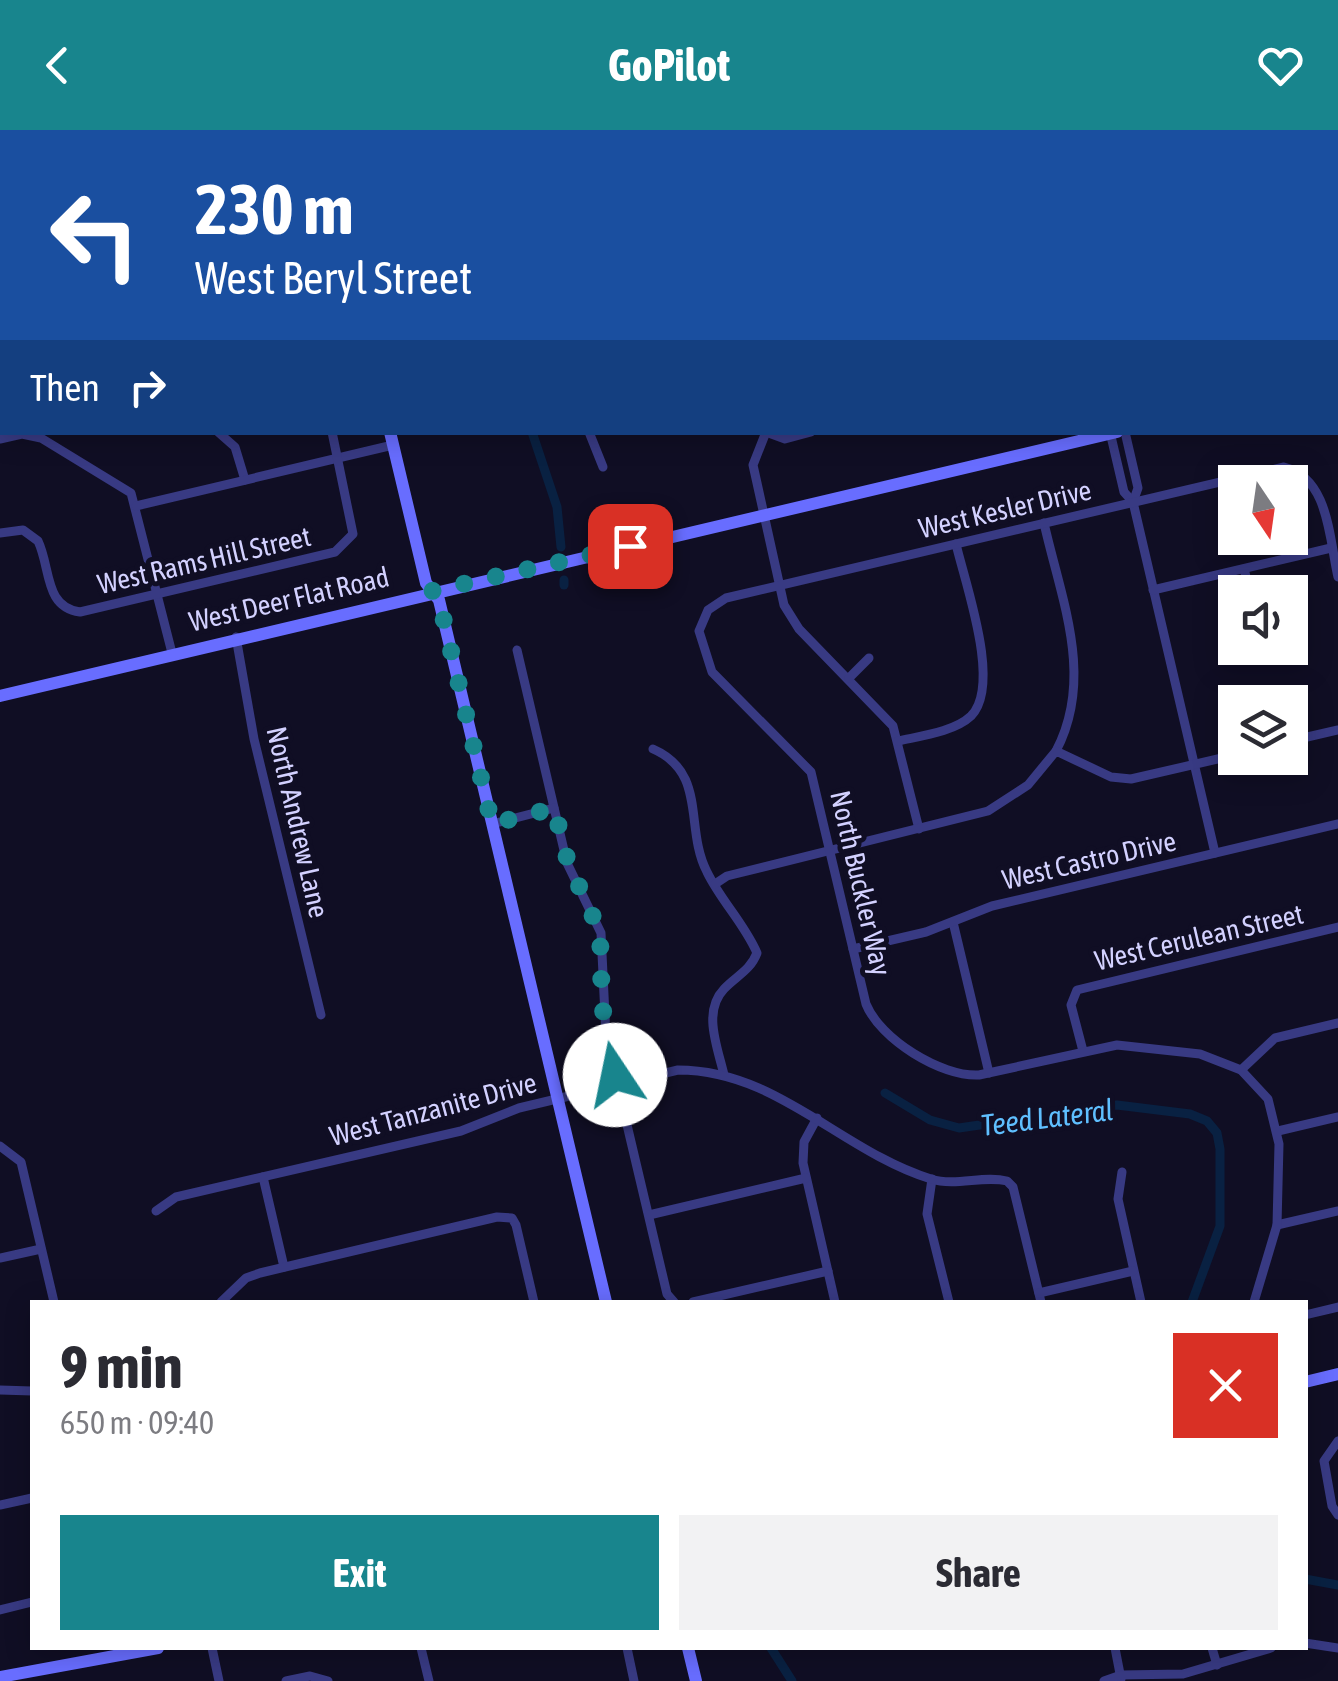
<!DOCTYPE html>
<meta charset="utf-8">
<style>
:root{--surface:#fff;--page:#f2f2f3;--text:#2b2b33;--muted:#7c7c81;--accent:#18858d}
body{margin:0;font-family:"Asap Condensed",sans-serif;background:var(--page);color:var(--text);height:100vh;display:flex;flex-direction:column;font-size:38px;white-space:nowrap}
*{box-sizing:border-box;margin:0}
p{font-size:32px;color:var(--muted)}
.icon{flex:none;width:55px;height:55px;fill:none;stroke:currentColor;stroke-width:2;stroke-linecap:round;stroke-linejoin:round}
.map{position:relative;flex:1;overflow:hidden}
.drawer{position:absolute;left:30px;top:1170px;width:1278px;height:350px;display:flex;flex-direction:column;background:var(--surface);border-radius:0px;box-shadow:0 5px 25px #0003}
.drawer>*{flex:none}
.banner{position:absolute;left:0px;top:0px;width:1340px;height:305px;box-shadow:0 5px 25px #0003;background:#1a4fa0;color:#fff;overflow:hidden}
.needle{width:65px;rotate:167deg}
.tools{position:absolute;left:1218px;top:335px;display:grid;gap:20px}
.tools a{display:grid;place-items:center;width:90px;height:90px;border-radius:0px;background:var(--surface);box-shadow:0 5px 25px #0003;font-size:50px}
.pin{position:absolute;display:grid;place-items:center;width:85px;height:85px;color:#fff;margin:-42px;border-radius:20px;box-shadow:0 5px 15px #0006}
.me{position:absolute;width:110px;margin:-55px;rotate:349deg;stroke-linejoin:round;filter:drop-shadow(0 0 8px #0008)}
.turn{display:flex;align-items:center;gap:35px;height:210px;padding:0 30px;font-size:45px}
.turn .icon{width:130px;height:130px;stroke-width:2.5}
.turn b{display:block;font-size:70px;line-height:85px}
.then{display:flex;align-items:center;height:95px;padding:0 30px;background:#0003;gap:20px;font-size:38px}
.round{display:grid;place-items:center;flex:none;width:105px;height:105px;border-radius:0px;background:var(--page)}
.overview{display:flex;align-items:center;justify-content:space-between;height:170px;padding:0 30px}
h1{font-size:60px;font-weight:700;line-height:75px}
.button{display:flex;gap:20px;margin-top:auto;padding:20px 30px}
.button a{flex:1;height:115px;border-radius:0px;background:var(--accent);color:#fff;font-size:40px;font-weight:700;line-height:115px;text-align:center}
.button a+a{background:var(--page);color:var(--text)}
header{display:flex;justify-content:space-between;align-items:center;height:130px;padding:0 30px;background:var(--accent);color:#fff;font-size:45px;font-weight:700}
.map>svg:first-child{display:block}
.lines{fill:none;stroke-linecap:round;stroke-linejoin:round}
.canal{stroke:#092142;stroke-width:9}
.street{stroke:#383a83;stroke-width:9}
.secondary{stroke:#686dff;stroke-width:12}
.route{stroke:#18858d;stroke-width:18;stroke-dasharray:0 32.4}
.labels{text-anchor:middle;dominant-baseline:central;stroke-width:10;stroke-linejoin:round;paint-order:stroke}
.street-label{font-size:28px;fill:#d3d1ff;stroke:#100e24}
.water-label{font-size:30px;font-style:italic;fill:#5fbfff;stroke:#100e24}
</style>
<header><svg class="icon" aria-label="back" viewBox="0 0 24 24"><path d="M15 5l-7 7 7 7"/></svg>GoPilot<svg class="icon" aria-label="heart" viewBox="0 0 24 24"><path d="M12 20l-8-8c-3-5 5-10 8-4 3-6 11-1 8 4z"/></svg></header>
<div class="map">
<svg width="1338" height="1551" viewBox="0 0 1338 1551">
<rect width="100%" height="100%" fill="#100e24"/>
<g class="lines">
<g class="canal">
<polyline points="31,0 33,2"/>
<polyline points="532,302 557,377 561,417"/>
<polyline points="564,450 564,455"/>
<polyline points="885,963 930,990 959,998 1117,975 1190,984 1207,991 1217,1003 1220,1019 1220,1096 1192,1172"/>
<polyline points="1305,1449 1338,1455"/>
<polyline points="771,1518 792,1551"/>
</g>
<g class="street">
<polyline points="580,0 582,2"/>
<polyline points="749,0 750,2"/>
<polyline points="846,0 846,2"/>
<polyline points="939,0 940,2"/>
<polyline points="1033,0 1033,2"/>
<polyline points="1127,0 1127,2"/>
<polyline points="1223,0 1224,2"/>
<polyline points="0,122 2,122"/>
<polyline points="0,215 2,215"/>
<polyline points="218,302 235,317 245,350"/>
<polyline points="589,302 603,337"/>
<polyline points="766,302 753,335 784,475 799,499 893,596 919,699"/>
<polyline points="766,302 785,309 811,302"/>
<polyline points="1110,302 1124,362 1133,372 1215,723"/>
<polyline points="1125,302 1138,358 1133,372"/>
<polyline points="0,309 22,304 41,308 131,363 172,523"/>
<polyline points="136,376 393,315"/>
<path d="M1044 393C1061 469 1095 547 1056 621"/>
<path d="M0 403 23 400 38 411C51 438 44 477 80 482L335 422 353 404 332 302"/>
<polyline points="1244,439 1250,462"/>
<polyline points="1153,460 1331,418"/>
<polyline points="236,507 254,609 321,885"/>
<polyline points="517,520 567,733 601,803 606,906 667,1164 674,1172"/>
<polyline points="849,548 869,528"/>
<path d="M898 611C920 606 954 602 971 586 1002 555 965 453 956 414"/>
<polyline points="1290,611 1338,600"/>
<path d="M653 619C708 643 684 698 707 742 721 771 744 793 757 823 750 841 736 846 724 859 702 882 718 918 724 945"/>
<polyline points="492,694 554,678"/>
<polyline points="715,754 727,746 988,681 1028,655 1056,621 1111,647 1131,649 1235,625"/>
<polyline points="953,792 989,943"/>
<polyline points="853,819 926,802 992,776 1338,694"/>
<polyline points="1083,921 1071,875 1077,860 1338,797"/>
<polyline points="1241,940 1275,908 1338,893"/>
<polyline points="817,988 804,1012 803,1033 835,1172"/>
<polyline points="1278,1001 1338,987"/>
<polyline points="0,1016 21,1032 54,1172"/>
<polyline points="1122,1042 1118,1069 1141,1172"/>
<polyline points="263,1047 284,1137"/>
<polyline points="932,1049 927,1084 949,1172"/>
<path d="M156 1081 176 1067 461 1001 519 978 678 940C777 940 841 1021 931 1049 956 1057 983 1045 1007 1051L1013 1057 1041 1172"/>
<polyline points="649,1085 806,1048"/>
<polyline points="1277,1095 1338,1081"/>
<polyline points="0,1128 41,1119"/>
<polyline points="1039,1163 1133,1141"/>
<polyline points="221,1172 246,1148 260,1143 497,1087 512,1088 516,1095 534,1172"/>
<polyline points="693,1172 828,1141"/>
<path d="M1254 1172 1277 1095 1279 1014 1268 969 1241 940 1200 924 1117 915 979 945C941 947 880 909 866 874L811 642 712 542 699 501 708 480 726 468 1284 337C1329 348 1329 408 1338 447"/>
<polyline points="1305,1185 1338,1177"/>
<polyline points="0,1260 32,1261"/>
<polyline points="1338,1311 1324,1331 1332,1376 1338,1385"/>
<polyline points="0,1375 32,1368"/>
<polyline points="0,1480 32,1472"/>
<polyline points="1305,1513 1338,1518"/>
<polyline points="212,1518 219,1551"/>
<polyline points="421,1518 429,1551"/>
<polyline points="627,1518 634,1551"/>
<polyline points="1115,1518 1121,1549"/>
<polyline points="1212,1518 1217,1535"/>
<polyline points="286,1551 310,1546 328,1551"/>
<polyline points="1104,1551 1121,1545 1183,1544 1271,1518"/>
</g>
<g class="secondary">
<polyline points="318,0 319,2"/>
<polyline points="1307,0 1308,2"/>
<polyline points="1338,129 1338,131"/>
<polyline points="390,302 426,453 439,470 606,1172"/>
<polyline points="0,566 1117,302"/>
<polyline points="1305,1252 1338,1244"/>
<polyline points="688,1518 696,1551"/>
<polyline points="0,1547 158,1518"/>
</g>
</g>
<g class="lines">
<polyline class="route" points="615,945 602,875 600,802 568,732 554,678 492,694 439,470 432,461 630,416"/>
</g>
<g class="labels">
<g class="street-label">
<text transform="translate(1005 379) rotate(-13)">West Kesler Drive</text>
<text transform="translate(204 430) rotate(-13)">West Rams Hill Street</text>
<text transform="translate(289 469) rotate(-13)">West Deer Flat Road</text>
<text transform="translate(298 692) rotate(77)">North Andrew Lane</text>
<text transform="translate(1089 730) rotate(-13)">West Castro Drive</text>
<text transform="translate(861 753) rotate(77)">North Buckler Way</text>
<text transform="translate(1199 807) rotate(-13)">West Cerulean Street</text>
<text transform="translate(433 979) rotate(-15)">West Tanzanite Drive</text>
</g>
<g class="water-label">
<text transform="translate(1047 987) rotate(-7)">Teed Lateral</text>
</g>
</g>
</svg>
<div class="tools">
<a><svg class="needle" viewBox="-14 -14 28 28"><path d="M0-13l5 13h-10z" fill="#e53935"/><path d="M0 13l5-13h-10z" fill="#7c7c81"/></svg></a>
<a><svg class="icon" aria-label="sound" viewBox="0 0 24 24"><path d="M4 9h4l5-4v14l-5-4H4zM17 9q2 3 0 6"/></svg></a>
<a><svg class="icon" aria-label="layers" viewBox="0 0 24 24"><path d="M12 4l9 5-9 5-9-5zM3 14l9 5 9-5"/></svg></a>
</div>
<div class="pin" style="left:630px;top:416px;background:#d93025"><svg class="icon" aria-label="arrive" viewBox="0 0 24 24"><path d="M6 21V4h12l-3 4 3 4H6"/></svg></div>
<svg class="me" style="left:615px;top:945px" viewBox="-20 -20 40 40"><circle r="19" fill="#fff"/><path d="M0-13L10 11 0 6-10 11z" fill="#18858d"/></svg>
<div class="banner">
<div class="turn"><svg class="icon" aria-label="left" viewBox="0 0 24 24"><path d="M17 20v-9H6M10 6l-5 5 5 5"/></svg><div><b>230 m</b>West Beryl Street</div></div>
<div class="then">Then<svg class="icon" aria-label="right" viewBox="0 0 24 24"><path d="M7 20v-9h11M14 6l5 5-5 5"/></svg></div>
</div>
<section class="drawer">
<div class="overview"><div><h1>9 min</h1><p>650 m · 09:40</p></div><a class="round" style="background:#d93025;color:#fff"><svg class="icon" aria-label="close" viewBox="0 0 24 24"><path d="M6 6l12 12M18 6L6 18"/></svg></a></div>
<div class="button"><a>Exit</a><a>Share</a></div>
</section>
</div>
